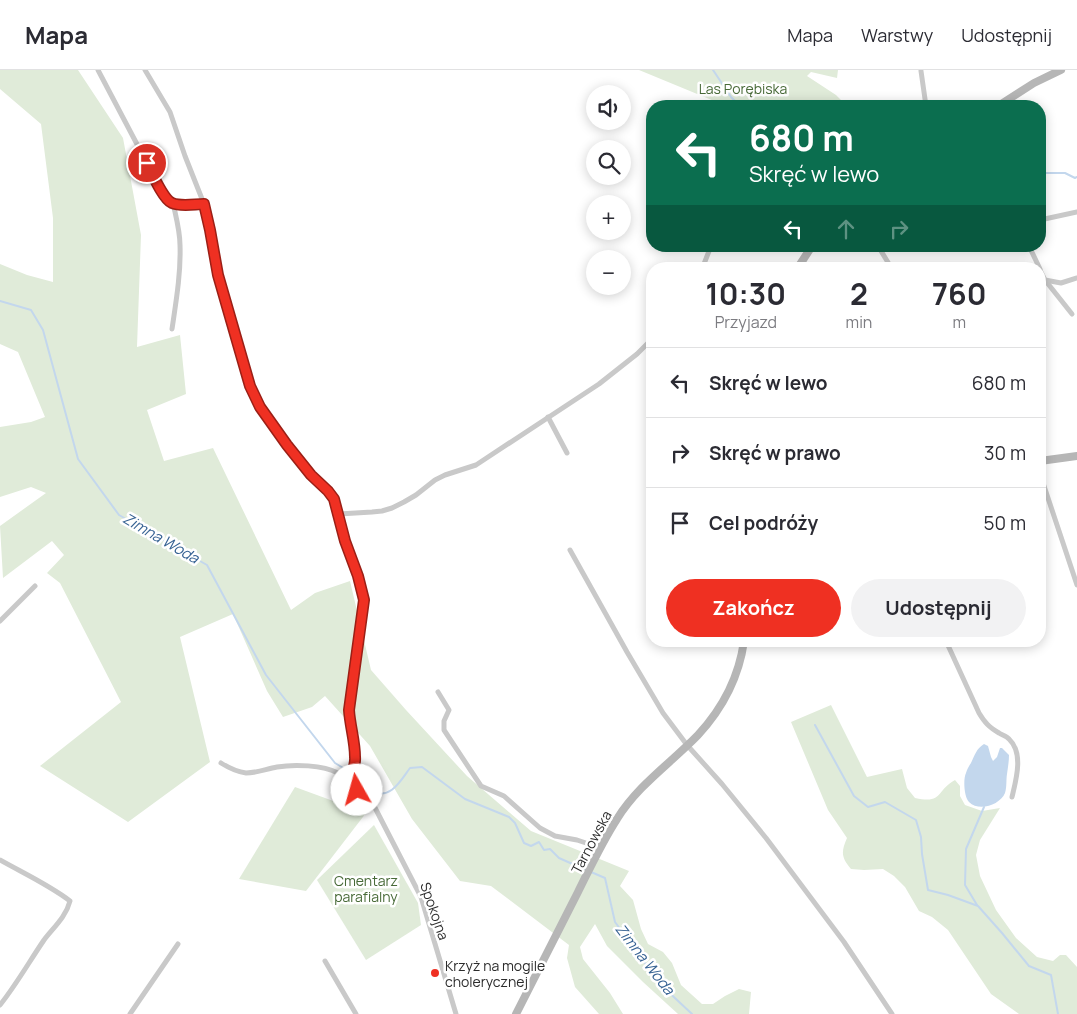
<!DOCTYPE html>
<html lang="pl">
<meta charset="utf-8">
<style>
:root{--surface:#fff;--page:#f2f2f3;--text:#2b2b33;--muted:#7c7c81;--line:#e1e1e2;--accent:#ef3022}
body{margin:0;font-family:Manrope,sans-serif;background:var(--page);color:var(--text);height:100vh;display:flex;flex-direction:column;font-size:19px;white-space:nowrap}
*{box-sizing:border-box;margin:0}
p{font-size:16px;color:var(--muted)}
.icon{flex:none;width:28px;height:28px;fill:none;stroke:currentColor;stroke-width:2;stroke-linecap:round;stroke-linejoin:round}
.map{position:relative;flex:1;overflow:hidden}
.drawer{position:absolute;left:646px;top:192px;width:400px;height:385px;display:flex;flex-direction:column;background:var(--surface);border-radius:20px;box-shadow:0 2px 12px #0003}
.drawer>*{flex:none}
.banner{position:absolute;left:646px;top:30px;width:400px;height:152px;border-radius:20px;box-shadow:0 2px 12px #0003;background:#0b6e4f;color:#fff;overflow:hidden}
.fabs{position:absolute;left:586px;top:15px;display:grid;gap:10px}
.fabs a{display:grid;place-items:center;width:45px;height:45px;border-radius:50%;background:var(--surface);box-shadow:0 2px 12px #0003;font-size:25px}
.pin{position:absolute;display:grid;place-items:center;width:42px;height:42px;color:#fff;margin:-21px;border:2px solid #fff;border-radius:50%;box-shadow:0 1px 5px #0007}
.me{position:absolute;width:55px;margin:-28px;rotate:353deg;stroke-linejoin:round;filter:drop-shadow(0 0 4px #0008)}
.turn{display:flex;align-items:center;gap:18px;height:105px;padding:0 20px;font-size:22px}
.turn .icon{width:65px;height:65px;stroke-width:2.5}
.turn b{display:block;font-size:35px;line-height:42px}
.lanes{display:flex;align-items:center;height:48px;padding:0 20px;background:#0003;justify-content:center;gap:25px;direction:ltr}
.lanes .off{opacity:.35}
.eta{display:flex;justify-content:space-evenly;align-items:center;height:85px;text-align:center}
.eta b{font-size:30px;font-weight:700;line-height:35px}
.primary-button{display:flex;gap:10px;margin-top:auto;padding:10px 20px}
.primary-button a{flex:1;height:58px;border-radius:30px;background:var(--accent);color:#fff;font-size:20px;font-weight:700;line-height:58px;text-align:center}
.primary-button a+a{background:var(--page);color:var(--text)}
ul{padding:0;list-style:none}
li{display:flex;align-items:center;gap:15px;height:70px;padding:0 20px;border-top:1px solid var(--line)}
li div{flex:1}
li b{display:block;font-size:19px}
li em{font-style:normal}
header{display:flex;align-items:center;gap:30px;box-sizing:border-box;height:70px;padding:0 25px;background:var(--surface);border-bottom:1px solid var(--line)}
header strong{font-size:24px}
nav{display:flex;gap:28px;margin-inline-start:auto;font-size:18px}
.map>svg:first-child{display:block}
.green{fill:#e0ebd9}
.water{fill:#c3d7ed}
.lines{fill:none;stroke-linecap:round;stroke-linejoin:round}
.stream{stroke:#c3d7ed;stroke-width:2}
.street{stroke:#c9c9c9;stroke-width:5}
.secondary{stroke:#b6b6b6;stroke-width:8}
.route-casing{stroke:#9b1f16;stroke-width:12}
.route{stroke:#ef3022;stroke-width:9}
.poi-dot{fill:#ef3022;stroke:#fff;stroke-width:2}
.labels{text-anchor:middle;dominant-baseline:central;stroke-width:5;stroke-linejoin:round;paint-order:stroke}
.park-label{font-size:14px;fill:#486a38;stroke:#fff}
.street-label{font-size:14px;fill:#2c2c2c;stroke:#fff}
.poi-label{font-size:14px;fill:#2c2c2c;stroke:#fff;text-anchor:start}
.water-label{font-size:15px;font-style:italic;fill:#366293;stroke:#fff}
</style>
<header>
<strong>Mapa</strong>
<nav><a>Mapa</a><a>Warstwy</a><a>Udostępnij</a></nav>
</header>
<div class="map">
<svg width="1077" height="944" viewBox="0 0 1077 944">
<rect width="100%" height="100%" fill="#fff"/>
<g class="green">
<polygon points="0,0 78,0 123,68 141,165 137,277 180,265 186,324 147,340 164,391 213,378 291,540 315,523 350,511 371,600 406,640 467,706 531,761 629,801 620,816 633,830 641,859 648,874 663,882 672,893 681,915 702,934 713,934 725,926 739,919 751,922 749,944 678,944 643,912 607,876 595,854 580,877 583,889 610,923 623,944 599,944 575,917 567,888 569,875 491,816 460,811 412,749 370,676 325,626 312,637 283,647 267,621 233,544 180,567 210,692 128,752 40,696 121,632 60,513 47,503 64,485 52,471 3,508 0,456 46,423 31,417 0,427 0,357 31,352 45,347 18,282 0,274 0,194 27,205 53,212 53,148 41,54 0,19"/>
<polygon points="639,0 838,0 837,8 811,2 807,6 836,25 847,36 723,36 719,33"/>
<path d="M831 635 867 707 902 699 907 718 915 728C944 734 935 721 955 710L960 716V726L965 735 982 741 1000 738 980 770 976 785 980 806 996 840 1016 868 1037 887 1053 891 1060 885H1066L1077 897V944H1019L991 924 948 860 932 847 919 841 905 817 894 806 883 799 864 800 851 799C841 787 841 782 847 768L828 740 791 652Z"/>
<polygon points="295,717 366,743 306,821 239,809"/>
<polygon points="374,755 418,833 421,855 366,890 317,810"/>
</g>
<path class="water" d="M984 674 988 676 991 687 993 691 997 687 1000 678H1002L1009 685C1009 691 1008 697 1007 704 1006 710 1007 717 1005 723 1000 735 979 742 969 732 964 727 963 709 966 703 967 699 969 696 971 693 975 685 976 679 984 674Z"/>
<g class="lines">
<g class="stream">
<polyline points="713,0 731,27 740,36"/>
<polyline points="1040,103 1065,103 1075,108 1077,107"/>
<polyline points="0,231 31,240 43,260 78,389 119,445 207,495 266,605 335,693 350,702"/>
<polyline points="815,655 854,726 868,737 885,732 916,750 921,767 922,784 928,820 948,825 978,836 1002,863 1029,896 1051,905 1058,944"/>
<path d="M357 707C361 711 366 718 372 721 390 731 401 710 410 698L422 697 465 729 509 747 515 753 524 773 531 776 539 772 544 780 550 779 559 788 586 800"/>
<polyline points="591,802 605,808 615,852 661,915 692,944"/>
<polyline points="977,835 965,815 966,779 984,737"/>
</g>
<g class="street">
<path d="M98 0 139 78 167 129C178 137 191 134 204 134"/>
<polyline points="145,0 170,42 185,86 204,134 210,160 218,205 250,316 260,337 287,375 311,405 328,421 334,429 339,444 372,442 382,441 392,438 404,432 416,425 435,410 445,405 476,395 599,314 637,284 652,269"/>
<polyline points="921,1 926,36"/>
<polyline points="1040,150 1077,142"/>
<polyline points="878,176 892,199"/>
<polyline points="1029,176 1040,199"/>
<polyline points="702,199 711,176"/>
<polyline points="1040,200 1045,210 1072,244"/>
<polyline points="1040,211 1045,210 1061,213 1077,208"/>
<polyline points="1040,258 1040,259"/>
<path d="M172 259C176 232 181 203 180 175 180 161 176 147 173 133"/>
<polyline points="548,347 567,383"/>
<polyline points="1040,404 1077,515"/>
<path d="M339 444 345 471 359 506 364 530 349 640C350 655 354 669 355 684 356 694 352 702 352 712"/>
<polyline points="570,480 627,582 663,643 687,675 722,714 766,768 844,872 892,944"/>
<polyline points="0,551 35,516"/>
<path d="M946 571 979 643C985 653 989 657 999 663 1002 665 1007 666 1009 669 1024 683 1016 710 1012 727"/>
<polyline points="438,622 449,640 444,651 444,660 481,716 504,726 540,758 555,766 577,770 601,778"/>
<path d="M221 693C229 698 237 702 246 703 257 703 266 699 277 697 294 694 323 695 338 703 349 708 351 713 359 721 362 724 367 727 371 730L421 827 456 944"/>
<path d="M0 790C23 803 49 815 70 831 66 847 53 858 44 870 29 892 16 915 0 935"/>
<polyline points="325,891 356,944"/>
<polyline points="130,944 178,874"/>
</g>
<g class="secondary">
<polyline points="998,36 1034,13 1061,0"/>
<polyline points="797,199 812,176"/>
<polyline points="1040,391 1077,386"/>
<path d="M516 944C537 903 557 863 578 822 590 798 602 772 617 749 638 715 671 693 698 665 722 639 739 607 744 571"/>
</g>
</g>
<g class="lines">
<g class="route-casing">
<path id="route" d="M147 93C152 103 163 129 172 133 181 137 195 134 204 134L210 160 218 205 250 316 260 337 287 375 311 405 328 421 334 429 345 471 358 506 364 530 349 640C350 656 355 671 355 687 356 695 351 702 352 710 352 714 355 717 357 720"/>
</g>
<use href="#route" class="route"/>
</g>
<circle class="poi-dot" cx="435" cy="903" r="5"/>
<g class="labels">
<g class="park-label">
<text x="743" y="18">Las Porębiska</text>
<text x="366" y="810">Cmentarz<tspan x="366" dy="16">parafialny</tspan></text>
</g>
<g class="street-label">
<text transform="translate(591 772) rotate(-62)">Tarnowska</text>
<text transform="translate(435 841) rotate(71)">Spokojna</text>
</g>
<g class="poi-label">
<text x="445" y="895">Krzyż na mogile<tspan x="445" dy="16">cholerycznej</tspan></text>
</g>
<g class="water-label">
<text transform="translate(161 468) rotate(30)">Zimna Woda</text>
<text transform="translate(645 889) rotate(52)">Zimna Woda</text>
</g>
</g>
</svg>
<div class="fabs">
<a><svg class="icon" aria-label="sound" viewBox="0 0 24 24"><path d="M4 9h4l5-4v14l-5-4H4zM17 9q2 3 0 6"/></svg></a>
<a><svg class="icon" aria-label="search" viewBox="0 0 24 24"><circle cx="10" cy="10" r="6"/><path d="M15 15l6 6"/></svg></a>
<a>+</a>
<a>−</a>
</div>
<div class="pin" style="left:147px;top:93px;background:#d93025"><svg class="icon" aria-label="arrive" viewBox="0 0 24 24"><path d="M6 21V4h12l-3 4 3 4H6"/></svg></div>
<svg class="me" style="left:357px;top:720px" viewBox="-20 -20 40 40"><circle r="19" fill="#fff"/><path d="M0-13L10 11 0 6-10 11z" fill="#ef3022"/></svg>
<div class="banner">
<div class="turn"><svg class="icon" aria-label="left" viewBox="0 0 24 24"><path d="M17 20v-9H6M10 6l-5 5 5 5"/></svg><div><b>680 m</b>Skręć w lewo</div></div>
<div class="lanes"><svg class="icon" aria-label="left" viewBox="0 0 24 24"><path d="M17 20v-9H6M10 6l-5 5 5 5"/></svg><svg class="icon off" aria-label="ahead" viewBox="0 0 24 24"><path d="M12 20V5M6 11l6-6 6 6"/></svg><svg class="icon off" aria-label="right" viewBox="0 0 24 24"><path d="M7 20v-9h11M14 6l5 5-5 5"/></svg></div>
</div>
<section class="drawer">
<div class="eta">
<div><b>10:30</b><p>Przyjazd</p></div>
<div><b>2</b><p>min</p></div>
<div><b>760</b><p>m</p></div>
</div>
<ul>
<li><svg class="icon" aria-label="left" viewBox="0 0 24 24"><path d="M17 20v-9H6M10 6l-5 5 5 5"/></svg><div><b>Skręć w lewo</b></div><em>680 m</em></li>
<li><svg class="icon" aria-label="right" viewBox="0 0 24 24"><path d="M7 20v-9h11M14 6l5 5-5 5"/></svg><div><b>Skręć w prawo</b></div><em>30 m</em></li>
<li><svg class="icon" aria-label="arrive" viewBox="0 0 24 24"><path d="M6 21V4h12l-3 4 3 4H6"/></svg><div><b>Cel podróży</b></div><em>50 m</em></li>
</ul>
<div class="primary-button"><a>Zakończ</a><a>Udostępnij</a></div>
</section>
</div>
